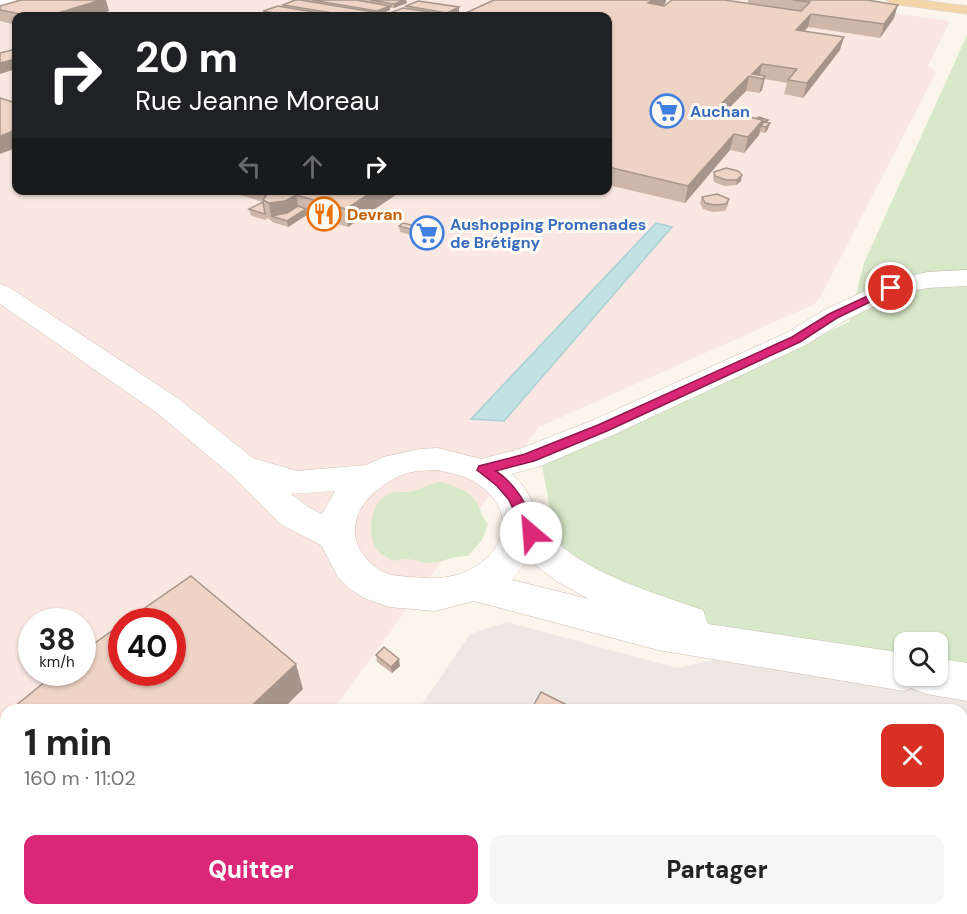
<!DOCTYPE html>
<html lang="fr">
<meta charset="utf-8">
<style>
:root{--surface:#fff;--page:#f6f6f6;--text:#222;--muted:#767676;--accent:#db2777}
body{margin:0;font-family:"DM Sans",sans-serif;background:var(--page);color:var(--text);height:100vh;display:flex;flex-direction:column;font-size:22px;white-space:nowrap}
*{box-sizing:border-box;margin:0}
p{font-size:20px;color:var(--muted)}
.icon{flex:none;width:33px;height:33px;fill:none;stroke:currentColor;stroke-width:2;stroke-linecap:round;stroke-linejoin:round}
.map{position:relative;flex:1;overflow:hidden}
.details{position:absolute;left:0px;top:704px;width:968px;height:212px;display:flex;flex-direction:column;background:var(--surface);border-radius:18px 18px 0 0;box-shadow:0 2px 4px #0004}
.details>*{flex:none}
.guide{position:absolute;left:12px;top:12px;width:600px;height:183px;border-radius:12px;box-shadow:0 2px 4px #0004;background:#202124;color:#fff;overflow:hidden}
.buttons{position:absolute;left:894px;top:632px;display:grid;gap:12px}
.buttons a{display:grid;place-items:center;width:54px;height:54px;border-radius:12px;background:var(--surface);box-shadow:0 2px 4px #0004;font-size:30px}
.speed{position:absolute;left:18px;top:608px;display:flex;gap:12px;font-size:30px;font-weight:700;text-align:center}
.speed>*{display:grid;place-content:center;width:78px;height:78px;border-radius:50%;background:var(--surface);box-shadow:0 2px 4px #0004;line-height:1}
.speed small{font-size:15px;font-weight:400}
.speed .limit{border:9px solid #d22;background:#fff;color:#111}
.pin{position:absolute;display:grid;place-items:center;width:51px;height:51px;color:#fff;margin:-26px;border:3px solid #fff;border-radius:50%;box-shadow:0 2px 6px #0007}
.me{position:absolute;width:66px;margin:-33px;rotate:333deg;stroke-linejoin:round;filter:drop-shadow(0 0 4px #0008)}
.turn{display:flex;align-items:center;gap:21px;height:126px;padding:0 24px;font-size:27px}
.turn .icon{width:78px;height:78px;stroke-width:2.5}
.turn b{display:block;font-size:42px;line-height:51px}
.lanes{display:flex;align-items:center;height:57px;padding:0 24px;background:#0003;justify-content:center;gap:30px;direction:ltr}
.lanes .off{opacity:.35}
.round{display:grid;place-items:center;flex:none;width:63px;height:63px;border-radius:12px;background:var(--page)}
.head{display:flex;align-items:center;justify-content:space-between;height:102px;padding:0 24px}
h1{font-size:36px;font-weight:800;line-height:45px}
.action{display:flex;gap:12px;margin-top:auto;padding:12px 24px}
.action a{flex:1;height:69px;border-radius:12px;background:var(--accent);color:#fff;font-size:24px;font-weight:800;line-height:69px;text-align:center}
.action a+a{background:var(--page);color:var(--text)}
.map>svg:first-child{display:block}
.commercial{fill:#fae7e1;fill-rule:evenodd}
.industrial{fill:#ede8e4}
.green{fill:#d8e9ca}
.water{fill:#c1e1e4;stroke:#a8d0d5;stroke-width:1.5}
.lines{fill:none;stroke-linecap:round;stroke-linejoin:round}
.minor-casing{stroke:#cdbdb2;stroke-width:1}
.major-casing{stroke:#d8d1ce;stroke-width:1}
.minor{fill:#fff;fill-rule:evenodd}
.major{fill:#f4d5aa;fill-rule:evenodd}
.wall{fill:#ceb6a9}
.shaded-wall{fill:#a7948a}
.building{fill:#efd4c5;stroke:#a7948a;stroke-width:1.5}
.route{fill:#db2777;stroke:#8e194d;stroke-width:1.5}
.labels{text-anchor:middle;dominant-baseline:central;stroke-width:6;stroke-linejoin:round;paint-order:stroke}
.far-shop-label{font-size:16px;font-weight:bold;fill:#366cbe;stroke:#fef9f2;text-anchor:start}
.far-food-label{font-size:16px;font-weight:bold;fill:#c56008;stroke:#fef9f2;text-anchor:start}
</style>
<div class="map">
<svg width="967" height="914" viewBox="0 0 967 914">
<rect width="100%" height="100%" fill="#fbf5ec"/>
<path class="commercial" d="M0 0H793L944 20 949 23 928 66 936 72 821 296 815 304 539 427 334 709 6 710V909H143L138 914H0ZM16 16H608V190H16ZM32 621H82V672H32ZM122 621H172V672H122Z"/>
<polygon class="industrial" points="507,622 677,668 764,649 904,672 904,675 967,682 967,914 259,914 264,909 962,909 962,710 419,709 470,634"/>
<g class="green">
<polygon points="967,35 967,674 938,669 938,642 904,642 904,664 765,642 663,608 559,555 542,466 630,420 849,322 864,263"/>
<path d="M440 482C453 485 471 491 477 503 482 512 481 517 488 524L482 540 468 556C453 555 444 562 431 563 416 564 414 555 394 561 387 558 379 554 375 547 367 530 371 501 390 493 397 491 406 493 414 491 423 488 430 483 440 482Z"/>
</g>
<polygon class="water" points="656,223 672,227 504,421 471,419"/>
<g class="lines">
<g class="minor-casing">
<g id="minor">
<polygon points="0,0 17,0 0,8"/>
<path d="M967 270V286L927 288 899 294 842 322 806 345 613 435 541 466 511 474C534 491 535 519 554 539 588 574 657 594 703 610L708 624 904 653V675H938V658L967 663V701L926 694 911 688 904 691 658 650 474 601 435 611 389 607 364 598 350 589 338 577 321 545 282 525 230 474 157 413 0 304V284L9 287 179 399 253 458 297 471 366 465 383 457 420 449 438 448 481 459 519 449 591 421 786 333 824 310 882 283 927 272ZM438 470C449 473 463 475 473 481 519 508 509 555 462 573 446 579 429 579 412 577 397 576 386 576 374 566 334 532 363 491 402 475 413 470 426 471 438 470ZM335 491 322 514 308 507 291 494ZM528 559 556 581 589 599 512 580Z"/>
</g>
</g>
<g class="major-casing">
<polygon id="major" points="886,0 921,0 967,6 967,14 892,4"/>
</g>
<use href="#minor" class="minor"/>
<use href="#major" class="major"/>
</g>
<g class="wall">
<polygon points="295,0 406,0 407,3 394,8 390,8 390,10 377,15 374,15 374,16 264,16 263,11 283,7 283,5"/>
<polygon points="492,0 666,0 665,4 663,5 748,3 748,0 867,0 894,18 880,38 808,27 804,31 840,50 803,98 784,94 787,83 765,79 762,90 759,93 746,91 725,112 768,120 767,123 770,123 768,129 765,133 760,132 759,135 744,153 730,150 685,203 608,185 608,16 492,1"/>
<polygon points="0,6 109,11 92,16 16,16 16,25 0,21"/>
<polygon points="406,6 459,7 459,12 448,16 381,16 390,15 390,13 406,8"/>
<polygon points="714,172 741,181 736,185 724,186 714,182 713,178"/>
<polygon points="139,190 152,190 145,194 140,192"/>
<polygon points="234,190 403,190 348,227 307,215 288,227 272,222 272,221 267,218 266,220 251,216 249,209 263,202 234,193"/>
<polygon points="702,197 729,199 728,205 725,211 712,212 703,209 700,203"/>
<polygon points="403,223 415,232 411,235 400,232 399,226"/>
<polygon points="376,655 400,666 392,673 377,662"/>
</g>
<g class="shaded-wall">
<polygon points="101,0 106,0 109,11 92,16 43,16"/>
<polygon points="404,0 406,0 407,3 394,8 394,4"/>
<polygon points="653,0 666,0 665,4 647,16 648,3"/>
<polygon points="898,5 894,18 880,38 884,24"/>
<polygon points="390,6 390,10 377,15 377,11"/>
<polygon points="459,7 459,12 447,16 447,13"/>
<polygon points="373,12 374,16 363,16"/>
<polygon points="811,14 808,27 793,43 796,30"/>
<polygon points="844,37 840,50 803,98 807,83"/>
<polygon points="16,59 16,69 0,74 0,63"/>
<polygon points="762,64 759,78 752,74"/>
<polygon points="749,76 746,91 712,125 715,110"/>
<polygon points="765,76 762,90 759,93 763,79"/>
<polygon points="763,120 768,120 766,126 761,126 759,135 744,153 748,137"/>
<polygon points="770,123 768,129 765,133 766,127"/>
<polygon points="16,130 16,148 0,154 0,136"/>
<polygon points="734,134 730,150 685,203 688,186"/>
<polygon points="742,175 741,181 736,185 737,180"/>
<polygon points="144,190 152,190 145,194"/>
<polygon points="375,190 403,190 348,227 346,209"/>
<polygon points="296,195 299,212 271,216 272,221 269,203"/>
<polygon points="306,209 307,215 288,227 287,221"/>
<polygon points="415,226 415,232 411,235 410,229"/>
<polygon points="399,659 400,666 392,673 391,667"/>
<polygon points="296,664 303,689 282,710 247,710"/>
<polygon points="33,909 75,909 70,914 28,914"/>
</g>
<g class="building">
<polygon points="21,0 101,0 58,13 43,16 31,16 0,10 0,6"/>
<polygon points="295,0 300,0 373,12 363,16 351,16 283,5"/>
<polygon points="312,0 356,0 390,6 377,11"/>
<polygon points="370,0 404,0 394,4"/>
<polygon points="494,0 653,0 648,3 664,6 672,0 724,0 801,11 810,2 793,0 867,0 898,5 884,24 811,14 796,30 844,37 807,83 788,80 797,69 762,64 752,74 765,76 763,79 749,76 715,110 763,120 748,137 734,134 688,186 608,167 608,16 459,16"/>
<polygon points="418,1 459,7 447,13 406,6"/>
<polygon points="278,6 337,16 291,16 263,11"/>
<polygon points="403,8 444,14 439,16 410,16 390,13"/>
<polygon points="386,14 398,16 381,16"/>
<polygon points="16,49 16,59 0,63 0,53"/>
<polygon points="0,98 16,103 16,130 0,136"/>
<polygon points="759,117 768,120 762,122 763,120 757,118"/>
<polygon points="764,122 770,123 766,127 761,126"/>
<polygon points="726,168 738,171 742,175 737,180 726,180 715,176 714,172"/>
<polygon points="273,190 375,190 346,209 296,195 285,201 269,203 263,200 266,196 264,195"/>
<polygon points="717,194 729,199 726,204 714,205 705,203 702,197"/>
<polygon points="263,202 265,214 249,209"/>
<polygon points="298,206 306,209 287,221 271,216 287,213"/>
<polygon points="403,223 415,226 410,229 399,226"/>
<polygon points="191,576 296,664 247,710 17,710 14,707 57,672 82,672 82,652 122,624 122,672 172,672 172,621 126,621"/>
<polygon points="384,647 399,659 391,667 376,655"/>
<polygon points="541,692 577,710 531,710"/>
<polygon points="6,719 6,909 33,909 28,914 0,914 0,725"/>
<polygon points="962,900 967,903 967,914 413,914 416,909 962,909"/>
</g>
<path class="route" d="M891 285 897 288 895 290 837 318 800 342 607 431 534 461 496 471C519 486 528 509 539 533L537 537H526L509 500 497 486 477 470 479 466 525 454 598 425 792 337 829 314Z"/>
<defs>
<g id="supermarket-ring" transform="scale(1.725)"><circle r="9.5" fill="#fef9f2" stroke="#3f7fe0" stroke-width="1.5"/><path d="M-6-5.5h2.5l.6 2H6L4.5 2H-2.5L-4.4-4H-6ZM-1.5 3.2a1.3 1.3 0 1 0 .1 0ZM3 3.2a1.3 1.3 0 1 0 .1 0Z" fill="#3f7fe0"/></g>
<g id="restaurant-ring" transform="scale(1.725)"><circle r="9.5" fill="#fef9f2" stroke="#e8710a" stroke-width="1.5"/><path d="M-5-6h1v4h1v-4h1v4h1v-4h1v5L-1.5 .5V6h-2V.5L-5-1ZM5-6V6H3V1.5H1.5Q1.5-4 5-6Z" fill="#e8710a"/></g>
</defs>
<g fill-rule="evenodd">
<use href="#supermarket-ring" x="667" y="111"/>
<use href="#restaurant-ring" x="324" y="214"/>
<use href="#supermarket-ring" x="427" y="233"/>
</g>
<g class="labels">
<g class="far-shop-label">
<text x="690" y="111">Auchan</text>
<text x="450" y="224">Aushopping Promenades<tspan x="450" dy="18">de Brétigny</tspan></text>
</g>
<g class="far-food-label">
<text x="347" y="214">Devran</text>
</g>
</g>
</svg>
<div class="buttons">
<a><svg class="icon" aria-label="search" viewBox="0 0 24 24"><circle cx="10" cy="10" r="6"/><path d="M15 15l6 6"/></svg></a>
</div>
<div class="speed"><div>38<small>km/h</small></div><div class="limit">40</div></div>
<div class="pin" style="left:891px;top:288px;background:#d93025"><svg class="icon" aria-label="arrive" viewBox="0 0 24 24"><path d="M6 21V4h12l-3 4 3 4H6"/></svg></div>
<svg class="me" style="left:531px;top:533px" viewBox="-20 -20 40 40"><circle r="19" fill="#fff"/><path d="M0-13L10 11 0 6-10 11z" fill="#db2777"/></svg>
<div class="guide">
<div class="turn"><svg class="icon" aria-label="right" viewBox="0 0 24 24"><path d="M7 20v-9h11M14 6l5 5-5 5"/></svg><div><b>20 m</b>Rue Jeanne Moreau</div></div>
<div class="lanes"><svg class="icon off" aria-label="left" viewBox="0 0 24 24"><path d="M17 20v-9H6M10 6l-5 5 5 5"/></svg><svg class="icon off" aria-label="ahead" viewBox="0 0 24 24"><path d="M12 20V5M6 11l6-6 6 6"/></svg><svg class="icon" aria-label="right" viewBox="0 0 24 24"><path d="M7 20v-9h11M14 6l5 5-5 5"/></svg></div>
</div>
<section class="details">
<div class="head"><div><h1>1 min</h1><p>160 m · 11:02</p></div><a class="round" style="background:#d93025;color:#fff"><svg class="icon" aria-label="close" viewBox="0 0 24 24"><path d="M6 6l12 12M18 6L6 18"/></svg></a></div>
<div class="action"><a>Quitter</a><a>Partager</a></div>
</section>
</div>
